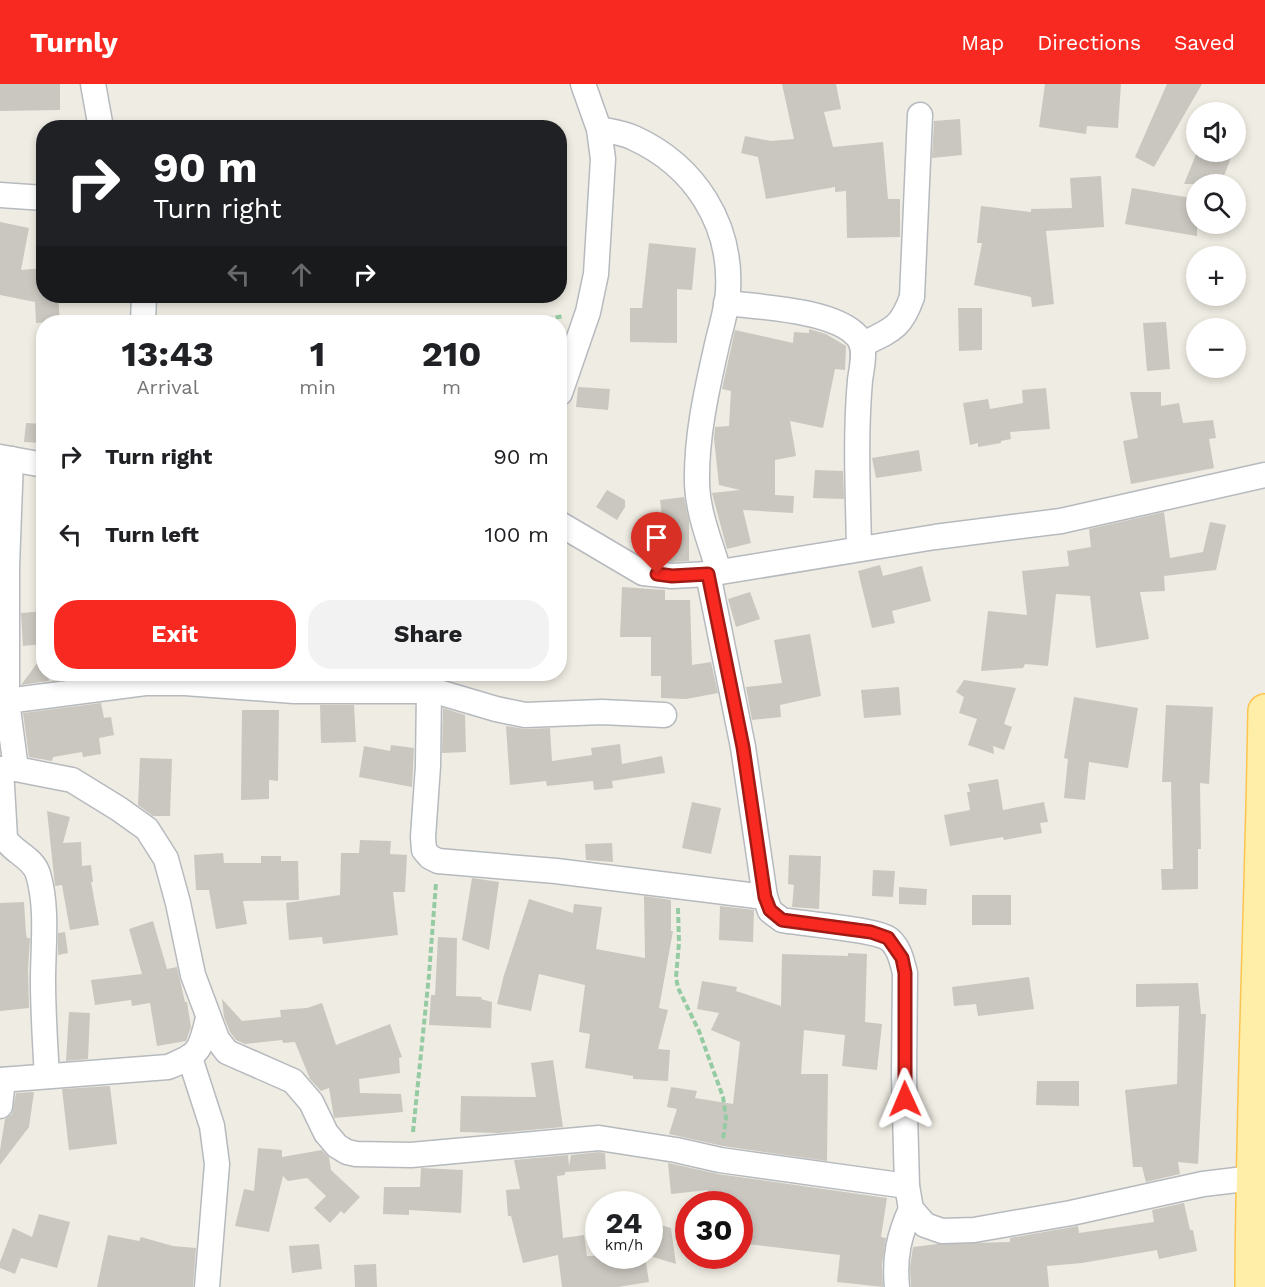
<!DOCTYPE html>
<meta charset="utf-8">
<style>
:root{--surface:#fff;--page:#f2f2f2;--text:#202124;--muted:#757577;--accent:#f72921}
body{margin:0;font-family:"Work Sans",sans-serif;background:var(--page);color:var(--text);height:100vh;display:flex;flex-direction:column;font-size:22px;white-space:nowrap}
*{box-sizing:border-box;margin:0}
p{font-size:20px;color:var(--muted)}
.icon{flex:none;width:33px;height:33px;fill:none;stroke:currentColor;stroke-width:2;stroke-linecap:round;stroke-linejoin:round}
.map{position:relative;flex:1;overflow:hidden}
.details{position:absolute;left:36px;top:231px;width:531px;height:366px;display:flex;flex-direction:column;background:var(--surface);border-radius:24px;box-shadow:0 3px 9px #0003}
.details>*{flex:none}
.hud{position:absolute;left:36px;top:36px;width:531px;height:183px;border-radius:24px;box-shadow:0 3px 9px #0003;background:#202124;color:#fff;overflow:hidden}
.controls{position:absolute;left:1186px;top:18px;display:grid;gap:12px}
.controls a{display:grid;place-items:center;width:60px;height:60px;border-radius:50%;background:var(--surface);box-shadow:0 3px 9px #0003;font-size:30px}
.speed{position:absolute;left:585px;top:1107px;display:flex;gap:12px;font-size:30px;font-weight:700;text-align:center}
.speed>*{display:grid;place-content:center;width:78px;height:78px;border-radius:50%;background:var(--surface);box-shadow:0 3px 9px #0003;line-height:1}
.speed small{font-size:15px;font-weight:400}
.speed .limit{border:9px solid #d22;background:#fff;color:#111}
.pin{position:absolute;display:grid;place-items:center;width:51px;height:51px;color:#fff;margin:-62px -26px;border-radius:50% 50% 50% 0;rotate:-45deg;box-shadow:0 0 6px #0007}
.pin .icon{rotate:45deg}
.me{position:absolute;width:66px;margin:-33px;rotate:359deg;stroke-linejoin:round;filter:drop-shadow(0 0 4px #0008)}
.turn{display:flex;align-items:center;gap:21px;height:126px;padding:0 18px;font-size:27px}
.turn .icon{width:78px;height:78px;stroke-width:2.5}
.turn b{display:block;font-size:42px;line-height:51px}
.lanes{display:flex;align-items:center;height:57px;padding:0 18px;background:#0003;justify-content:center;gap:30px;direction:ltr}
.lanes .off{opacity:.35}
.eta{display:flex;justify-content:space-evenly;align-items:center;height:102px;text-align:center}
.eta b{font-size:36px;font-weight:700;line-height:42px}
.button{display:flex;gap:12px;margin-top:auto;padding:12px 18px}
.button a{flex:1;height:69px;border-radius:24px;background:var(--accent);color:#fff;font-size:24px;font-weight:700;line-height:69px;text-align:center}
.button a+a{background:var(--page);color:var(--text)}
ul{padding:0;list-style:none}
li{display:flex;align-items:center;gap:18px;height:78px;padding:0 18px}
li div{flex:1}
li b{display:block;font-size:22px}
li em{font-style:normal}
header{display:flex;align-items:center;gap:36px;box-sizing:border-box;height:84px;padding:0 30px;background:var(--accent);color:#fff}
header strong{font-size:28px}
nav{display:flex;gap:33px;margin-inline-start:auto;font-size:21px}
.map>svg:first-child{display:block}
.building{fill:#cac7c0}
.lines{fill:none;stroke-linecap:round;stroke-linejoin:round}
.minor-casing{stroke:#b6babe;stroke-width:27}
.primary-casing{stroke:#fdc54f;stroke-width:36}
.path{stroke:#95cba3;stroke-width:4;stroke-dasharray:6 3;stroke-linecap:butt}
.minor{stroke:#fff;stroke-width:24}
.primary{stroke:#ffeea8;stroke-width:33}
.route-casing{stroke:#a11b15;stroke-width:15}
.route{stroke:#f72921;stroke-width:10}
</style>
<header>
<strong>Turnly</strong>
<nav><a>Map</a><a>Directions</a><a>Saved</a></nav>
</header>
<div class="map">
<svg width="1265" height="1203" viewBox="0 0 1265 1203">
<rect width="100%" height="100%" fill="#efece3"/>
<g class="building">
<polygon points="0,0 60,0 60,26 0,27"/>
<polygon points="782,0 836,0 841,25 824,28 833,63 883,58 888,115 900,115 900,153 847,154 846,107 835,108 835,103 766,115 758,73 741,69 745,52 771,57 794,55"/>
<polygon points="1045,0 1121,0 1118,44 1087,42 1086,50 1039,43"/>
<polygon points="1167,0 1202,0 1154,83 1135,73"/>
<polygon points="960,35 962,71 932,74 934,37"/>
<polygon points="1197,68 1233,68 1221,100 1184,100"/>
<polygon points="1101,92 1104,143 1046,147 1054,220 1032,223 1031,213 974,201 982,159 977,159 981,122 1031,128 1031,125 1072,124 1070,94"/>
<polygon points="1132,104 1197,115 1197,152 1125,140"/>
<polygon points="0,138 29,144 21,186 44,184 44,212 58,212 60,237 36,239 35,218 0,211"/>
<polygon points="649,159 696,164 692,206 677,205 677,259 630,258 630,224 642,224"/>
<polygon points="958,224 982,224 982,266 959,267"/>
<polygon points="1166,238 1170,285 1147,287 1143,239"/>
<polygon points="809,245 826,250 846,262 845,286 835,285 823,344 790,337 796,372 775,376 775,411 794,412 793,429 743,426 751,459 727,465 712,409 740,406 719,401 714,354 715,343 729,342 731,307 722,305 735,246 793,259 794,248 809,249"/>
<polygon points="578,303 610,305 608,326 576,323"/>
<polygon points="1046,304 1050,345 1010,348 1011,355 1001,357 1001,359 978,363 978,359 970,361 963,319 988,315 990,325 1023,319 1022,306"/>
<polygon points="1130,308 1161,308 1161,322 1179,319 1183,339 1213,336 1216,354 1209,355 1214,384 1131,400 1123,357 1138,354"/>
<polygon points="26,339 44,340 44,359 24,358"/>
<polygon points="919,366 922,387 876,394 872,374"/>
<polygon points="815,386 843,387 844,415 813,414"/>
<polygon points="607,406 625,416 625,423 617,436 596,423"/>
<polygon points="684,413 689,437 689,477 672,478 644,473 644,446 664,446 660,416"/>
<polygon points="1164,428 1170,474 1203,468 1210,438 1226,441 1216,486 1164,492 1165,507 1140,508 1149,555 1096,564 1090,512 1056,510 1048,582 1025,580 1023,584 981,587 988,527 1027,531 1022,487 1069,482 1067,467 1091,463 1089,445"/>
<polygon points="880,481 883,492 922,482 931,517 892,527 895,539 872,544 858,487"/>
<polygon points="622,503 665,506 665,516 690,516 692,581 711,578 718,609 686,615 661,614 661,592 651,592 651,553 620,553"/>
<polygon points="750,508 760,535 736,543 728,515"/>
<polygon points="44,527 44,560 23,562 21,529"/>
<polygon points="810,550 821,612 780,621 781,633 752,636 746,603 782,599 774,556"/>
<polygon points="44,570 44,590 48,590 49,597 21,601"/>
<polygon points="964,596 1016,604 1004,640 1012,643 1004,666 993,662 994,670 968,661 977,635 959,629 964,613 956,608"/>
<polygon points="899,603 901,631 864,634 861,606"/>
<polygon points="1074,613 1138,624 1128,684 1089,678 1085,716 1064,714 1068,675 1064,674"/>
<polygon points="101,619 104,634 111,633 114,651 99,654 101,670 83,673 82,668 53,673 52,677 29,673 23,629"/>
<polygon points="320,621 354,621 356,658 321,659"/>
<polygon points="1166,621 1213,623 1209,700 1200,699 1201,765 1198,765 1198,805 1162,806 1161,785 1173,785 1171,698 1162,698"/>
<polygon points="443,624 465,631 466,668 442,669"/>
<polygon points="242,626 279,626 278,697 269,696 269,715 241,716"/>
<polygon points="506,642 525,645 550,644 552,677 592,671 591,664 620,660 622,680 662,672 665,689 612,697 613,704 594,706 593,697 547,702 546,697 510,701"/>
<polygon points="391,661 414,664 412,703 359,693 364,662 390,667"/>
<polygon points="140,674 172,675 170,732 153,732 138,721"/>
<polygon points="998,695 1003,726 1044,718 1048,738 1040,739 1042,749 1004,756 1003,753 950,762 944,731 970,726 967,708 970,708 968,700"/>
<polygon points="692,718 721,724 711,770 682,764"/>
<polygon points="47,727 70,733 63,759 81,758 82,782 91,781 93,798 91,798 99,841 70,846 62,801 55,802"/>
<polygon points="360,756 391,757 390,770 407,771 405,808 393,808 398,851 323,860 322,853 289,856 286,819 340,811 341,769 359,769"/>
<polygon points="612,759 613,778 586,776 585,760"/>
<polygon points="223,769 224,779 261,779 261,772 281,772 281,777 298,777 299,816 243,817 247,840 216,845 209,806 196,806 194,771"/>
<polygon points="789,771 821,772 819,825 792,823 794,801 788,800"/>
<polygon points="873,786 895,787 893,813 872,812"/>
<polygon points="472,794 499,798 489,866 462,856"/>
<polygon points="899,803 927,805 926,821 899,820"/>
<rect x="972" y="811" width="39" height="30"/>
<polygon points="644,812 671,816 671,847 673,847 659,924 668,926 658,965 670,966 668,997 633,995 633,992 585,984 590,950 579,948 585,901 539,890 531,927 497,920 504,891 529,815 573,829 574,820 602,823 596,865 645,874"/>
<polygon points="24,818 26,850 27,854 30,854 28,885 29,924 0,927 0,819"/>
<polygon points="720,822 754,826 753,858 719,856"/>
<polygon points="153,837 167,885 177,883 185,918 187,918 191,943 186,957 157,962 150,919 132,922 131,916 95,921 91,896 142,890 129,845"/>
<polygon points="65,848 68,869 58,871 58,849"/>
<polygon points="438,853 457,854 456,912 482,913 481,915 492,918 491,944 429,941 431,911 435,911"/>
<polygon points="848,869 867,870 865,938 882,940 877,986 842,982 845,951 804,946 801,990 828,990 827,1077 723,1062 669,1050 677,1025 667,1023 671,1003 697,1007 695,1014 733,1020 740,958 711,946 719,929 697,925 702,897 737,903 736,907 781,922 782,870 848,872"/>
<polygon points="1029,893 1034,925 978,932 976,920 954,922 952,903"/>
<polygon points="1198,899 1201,930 1206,930 1198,1080 1178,1078 1180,1090 1146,1098 1142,1083 1133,1083 1125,1006 1177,1000 1179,922 1136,923 1136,900"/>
<polygon points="222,915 242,937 281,933 280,926 307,924 322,919 336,961 390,940 402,973 399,974 400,989 359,995 360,1009 401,1010 403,1028 334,1034 329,1004 321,1007 310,995 295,958 283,959 282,956 245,960 236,956 230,948 224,933"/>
<polygon points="69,928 90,929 88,975 66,977"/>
<polygon points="553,976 563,1043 498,1049 460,1048 461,1012 536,1013 531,979"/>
<polygon points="1037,997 1079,997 1079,1022 1036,1021"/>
<polygon points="110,1002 117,1060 69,1066 62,1005"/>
<polygon points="34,1008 29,1043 0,1081 0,1066 5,1035 12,1030 16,1009"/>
<polygon points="258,1064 282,1066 282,1073 322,1066 329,1073 331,1086 360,1113 344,1130 341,1127 330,1139 314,1124 326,1112 307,1094 288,1097 283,1092 269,1148 235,1142 244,1105 254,1107"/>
<polygon points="599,1068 605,1069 606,1085 565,1088 565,1091 557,1092 563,1154 584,1151 587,1172 645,1172 649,1198 618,1203 562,1203 558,1171 523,1179 511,1132 508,1132 506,1106 520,1105 514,1076 568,1071 569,1082 571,1071"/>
<polygon points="668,1079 718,1090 887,1114 881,1153 886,1154 882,1181 883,1203 837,1198 840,1171 740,1159 740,1120 705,1120 708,1106 671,1110"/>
<polygon points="421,1084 463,1086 461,1129 409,1126 409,1131 383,1130 384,1103 420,1103"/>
<polygon points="1184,1119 1190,1146 1193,1146 1197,1167 1159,1175 1157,1166 1082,1179 1047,1182 1049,1203 911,1203 910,1183 913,1163 937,1160 1010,1158 1010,1154 1078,1142 1079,1149 1154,1138 1152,1126"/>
<polygon points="39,1130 70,1138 57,1184 21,1174 15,1190 0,1184 0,1178 13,1144 32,1153"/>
<polygon points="650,1138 671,1144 676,1180 650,1172"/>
<polygon points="108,1151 139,1157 141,1153 173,1162 196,1164 193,1203 97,1203"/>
<polygon points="319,1160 322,1185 292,1189 289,1162"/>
<polygon points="376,1180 377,1203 355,1203 354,1181"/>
</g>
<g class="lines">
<g class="minor-casing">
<g id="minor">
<polyline points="93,0 101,44"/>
<path d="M599 45C610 47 624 49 634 54 695 82 732 140 728 207 727 226 720 246 716 265 706 309 696 354 697 400 698 430 711 460 719 488"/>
<polyline points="0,111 44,114"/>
<path d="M726 219C760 223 834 226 857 252 867 263 862 282 860 296 855 352 858 409 859 465"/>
<polyline points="143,238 144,212"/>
<path d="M863 260C892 246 901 244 912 213L920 31"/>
<polyline points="560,309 588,228 596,190 603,75 599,45 583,0"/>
<polyline points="0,373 44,381"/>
<polyline points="11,375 7,482 7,617 16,685"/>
<polyline points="560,440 643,489 672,492 708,490 935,453 1061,437 1265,391"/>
<path d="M708 490 743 663 765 813 770 827 782 836C804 840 875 845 889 855 899 863 902 877 905 889L904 993 907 1102 911 1125 925 1141 942 1147 974 1146 1071 1129 1203 1100 1253 1094"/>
<polyline points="429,607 428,682 423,753 424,766 430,773 438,777 556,787 765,813"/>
<polyline points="7,617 145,599 185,599 294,607 435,607 496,625 525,631 602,628 664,631"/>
<polyline points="0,685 16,685 72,696 119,725 147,745 166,775 178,819 193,891 217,955 227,968 293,997 311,1018 326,1049 337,1062 347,1068 356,1070 411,1071 599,1054 676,1066 720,1076 907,1102"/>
<path d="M1 685 5 754C12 768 33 773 38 790 48 823 43 862 43 896 43 928 45 960 47 992"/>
<polyline points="190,974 212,1042 217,1080 207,1203"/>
<path d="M0 996 168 983C200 970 200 967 208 934"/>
<polyline points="0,1022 3,996"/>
<path d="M897 1203C894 1174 899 1151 911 1125"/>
</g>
</g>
<g class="primary-casing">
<path id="primary" d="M1252 1203C1253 1011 1262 819 1265 627"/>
</g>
<g class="path">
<polyline points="529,238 564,232"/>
<polyline points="678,824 679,859 676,893 678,904 699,947 723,1013 726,1034 723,1055"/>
<polyline points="413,1048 429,891 436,799"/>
</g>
<use href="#minor" class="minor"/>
<use href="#primary" class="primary"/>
</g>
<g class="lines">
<g class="route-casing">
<polyline id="route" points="657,490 672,492 708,490 743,663 765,813 770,826 782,836 871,848 888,854 902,874 905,889 905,1015"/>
</g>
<use href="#route" class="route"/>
</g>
</svg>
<div class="controls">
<a><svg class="icon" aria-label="sound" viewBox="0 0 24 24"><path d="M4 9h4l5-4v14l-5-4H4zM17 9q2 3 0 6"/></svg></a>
<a><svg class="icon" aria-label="search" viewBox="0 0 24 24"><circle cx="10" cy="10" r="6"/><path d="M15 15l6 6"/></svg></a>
<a>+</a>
<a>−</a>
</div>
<div class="speed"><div>24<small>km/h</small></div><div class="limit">30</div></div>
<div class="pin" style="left:657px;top:490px;background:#d93025"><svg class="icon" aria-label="arrive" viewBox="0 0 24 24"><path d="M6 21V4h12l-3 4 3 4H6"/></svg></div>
<svg class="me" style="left:905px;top:1015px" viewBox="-20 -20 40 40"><path d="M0-17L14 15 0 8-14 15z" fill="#f72921" stroke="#fff" stroke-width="4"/></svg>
<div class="hud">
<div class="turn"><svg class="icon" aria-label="right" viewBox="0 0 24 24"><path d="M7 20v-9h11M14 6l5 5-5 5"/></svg><div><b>90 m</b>Turn right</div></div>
<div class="lanes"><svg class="icon off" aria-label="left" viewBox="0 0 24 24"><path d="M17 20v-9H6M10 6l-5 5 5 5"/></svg><svg class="icon off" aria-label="ahead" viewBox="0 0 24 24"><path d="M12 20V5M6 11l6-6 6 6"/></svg><svg class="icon" aria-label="right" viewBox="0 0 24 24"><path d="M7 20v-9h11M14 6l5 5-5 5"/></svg></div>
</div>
<section class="details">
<div class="eta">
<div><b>13:43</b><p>Arrival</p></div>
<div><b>1</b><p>min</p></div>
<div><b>210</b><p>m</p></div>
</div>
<ul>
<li><svg class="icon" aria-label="right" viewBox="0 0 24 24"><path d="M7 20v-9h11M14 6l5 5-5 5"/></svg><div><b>Turn right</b></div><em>90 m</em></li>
<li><svg class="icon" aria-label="left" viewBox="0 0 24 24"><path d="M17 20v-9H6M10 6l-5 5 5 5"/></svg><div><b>Turn left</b></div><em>100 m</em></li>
</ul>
<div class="button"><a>Exit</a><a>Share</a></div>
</section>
</div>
